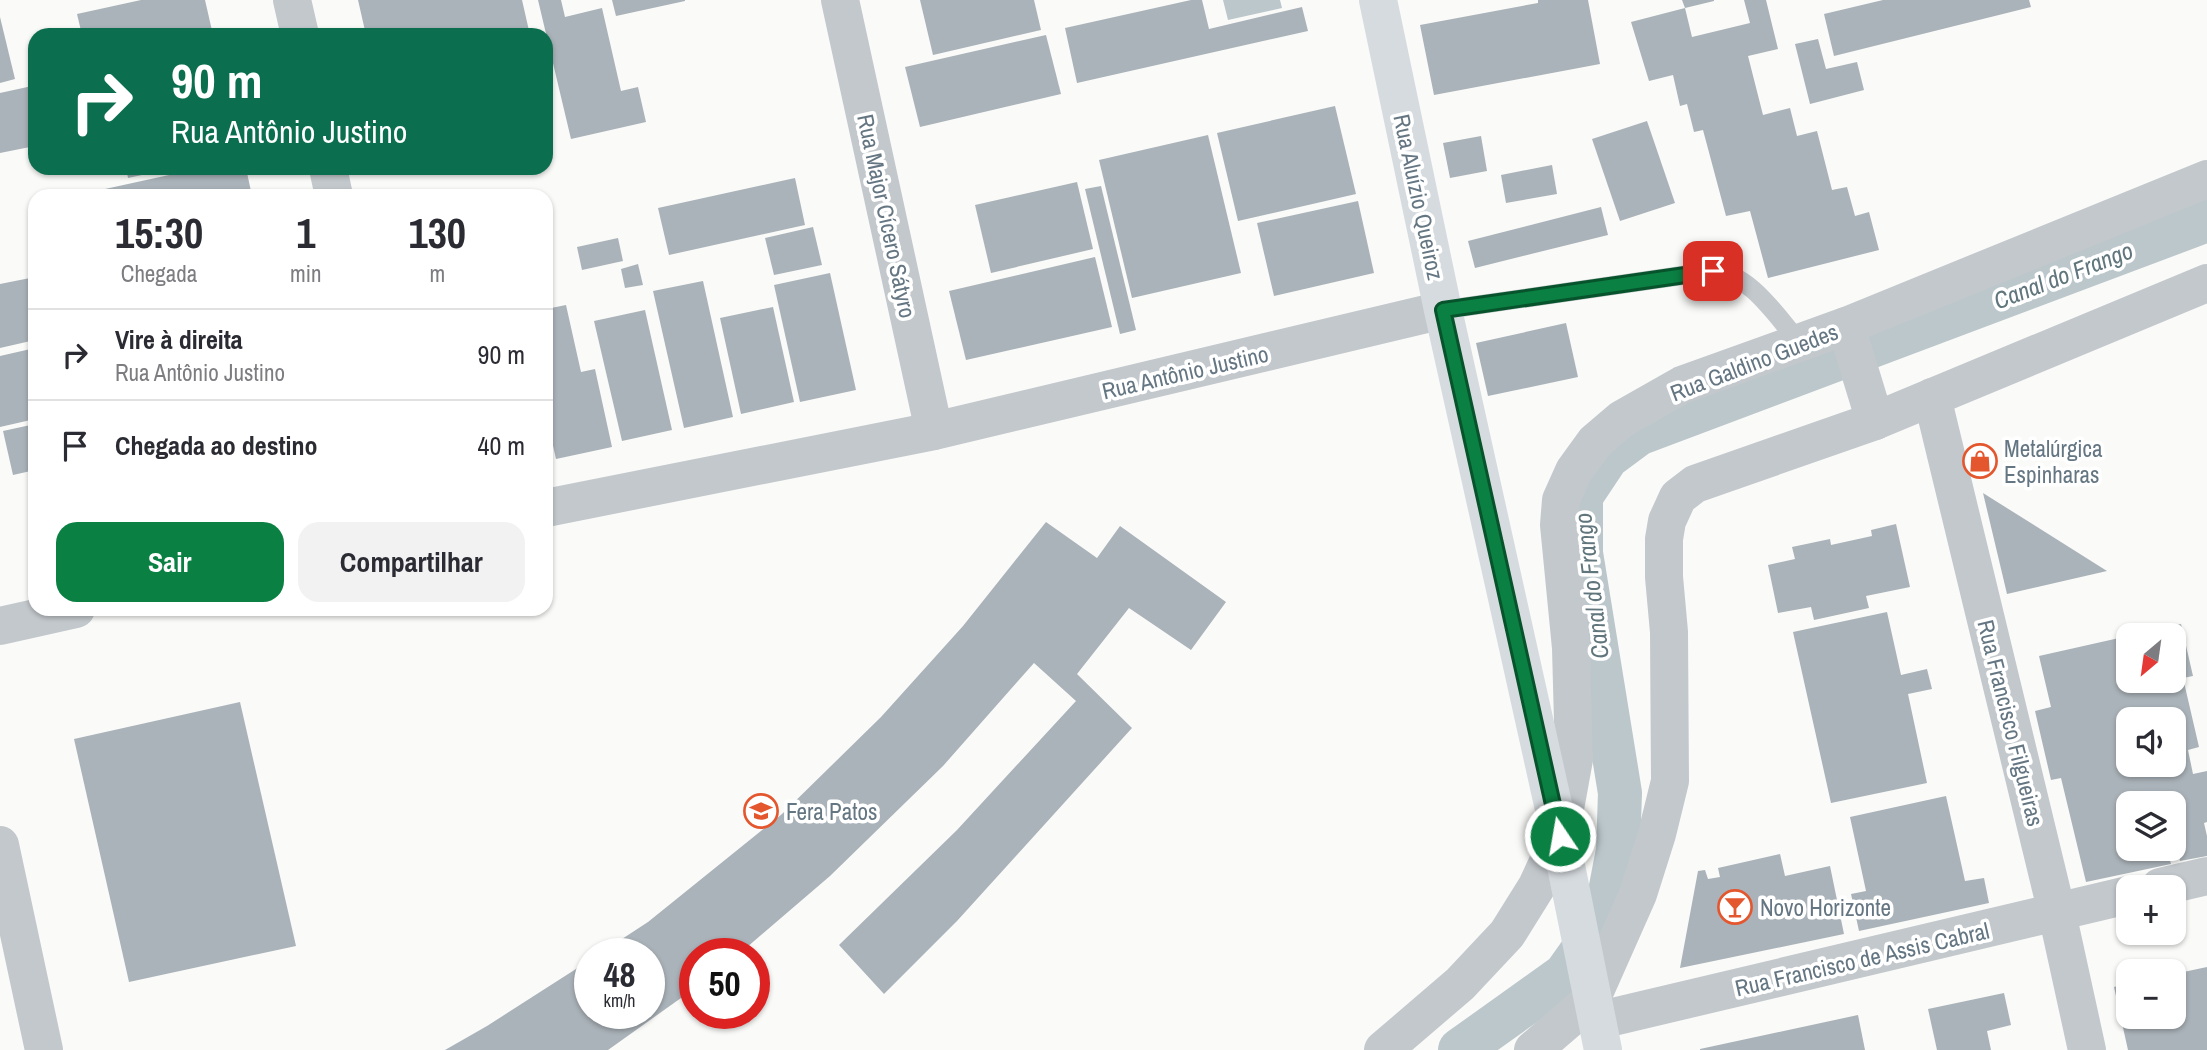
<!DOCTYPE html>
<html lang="pt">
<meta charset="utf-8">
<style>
:root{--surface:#fff;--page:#f2f2f3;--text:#2b2b33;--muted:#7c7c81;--line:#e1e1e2;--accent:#0b8043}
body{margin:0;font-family:"Archivo Narrow",sans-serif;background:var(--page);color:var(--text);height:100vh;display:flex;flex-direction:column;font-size:26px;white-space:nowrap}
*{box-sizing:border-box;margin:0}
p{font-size:23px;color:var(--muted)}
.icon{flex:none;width:38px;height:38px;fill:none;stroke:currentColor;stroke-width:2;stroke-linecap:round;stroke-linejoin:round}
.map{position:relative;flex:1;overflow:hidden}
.sheet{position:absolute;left:28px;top:189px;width:525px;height:427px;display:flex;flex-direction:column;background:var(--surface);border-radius:21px;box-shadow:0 2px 5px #0004}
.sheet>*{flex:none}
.top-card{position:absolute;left:28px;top:28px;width:525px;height:147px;border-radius:21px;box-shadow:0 2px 5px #0004;background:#0b6e4f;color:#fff;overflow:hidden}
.needle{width:46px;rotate:209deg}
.tools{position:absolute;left:2116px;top:623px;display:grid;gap:14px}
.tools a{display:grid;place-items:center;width:70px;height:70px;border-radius:14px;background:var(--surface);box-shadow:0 2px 5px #0004;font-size:35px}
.speed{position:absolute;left:574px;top:938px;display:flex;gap:14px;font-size:35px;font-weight:700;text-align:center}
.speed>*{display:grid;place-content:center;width:91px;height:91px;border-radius:50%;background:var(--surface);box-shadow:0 2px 5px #0004;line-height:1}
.speed small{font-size:18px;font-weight:400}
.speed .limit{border:10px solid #d22;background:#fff;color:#111}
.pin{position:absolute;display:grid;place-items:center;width:60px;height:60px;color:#fff;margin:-30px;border-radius:14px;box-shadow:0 4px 10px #0006}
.me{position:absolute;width:77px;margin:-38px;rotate:348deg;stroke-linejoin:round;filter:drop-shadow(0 0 5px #0008)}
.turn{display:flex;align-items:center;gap:24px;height:147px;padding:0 28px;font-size:32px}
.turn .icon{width:91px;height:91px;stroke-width:2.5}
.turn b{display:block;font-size:49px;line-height:60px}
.eta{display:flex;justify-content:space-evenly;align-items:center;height:119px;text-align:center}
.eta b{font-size:42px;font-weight:800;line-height:49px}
.button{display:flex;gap:14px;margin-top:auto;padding:14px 28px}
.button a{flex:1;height:80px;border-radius:21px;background:var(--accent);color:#fff;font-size:28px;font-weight:800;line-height:80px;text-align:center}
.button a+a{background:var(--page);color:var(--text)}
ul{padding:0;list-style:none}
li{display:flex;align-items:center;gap:21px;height:91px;padding:0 28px;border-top:2px solid var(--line)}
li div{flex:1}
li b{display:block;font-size:26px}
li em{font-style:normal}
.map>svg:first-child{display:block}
.water{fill:#bbc7cb}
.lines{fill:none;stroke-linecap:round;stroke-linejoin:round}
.canal{stroke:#bbc7cb;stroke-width:44}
.building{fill:#aab3b9;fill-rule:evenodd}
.lane{stroke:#c3c8cc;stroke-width:19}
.street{stroke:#c3c8cc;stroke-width:38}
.secondary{stroke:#d6dbdf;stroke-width:38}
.route-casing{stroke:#07532c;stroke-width:18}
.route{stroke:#0b8043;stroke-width:12}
.labels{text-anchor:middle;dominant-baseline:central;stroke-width:7;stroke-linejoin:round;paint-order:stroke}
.street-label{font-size:23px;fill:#657683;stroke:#fff}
.poi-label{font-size:23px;fill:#657683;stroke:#fff;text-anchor:start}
.water-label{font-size:24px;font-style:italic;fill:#60757c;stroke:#fff}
</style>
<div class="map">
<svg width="2207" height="1050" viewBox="0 0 2207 1050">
<rect width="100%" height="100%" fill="#fafaf8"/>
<polygon class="water" points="1223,0 1280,0 1282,8 1228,20"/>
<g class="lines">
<polyline class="canal" points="1460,1050 1565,975 1592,937 1610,892 1618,850 1620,793 1581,553 1581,496 1607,457 1638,434 2207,220"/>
</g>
<g class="building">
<polygon points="141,0 205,0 213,35 82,35 77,14"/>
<polygon points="358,0 522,0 530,35 366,35"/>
<polygon points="538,0 561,0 565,17 602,8 621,91 638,87 646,122 571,139"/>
<polygon points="612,0 685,0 685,1 616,16"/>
<polygon points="920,0 1034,0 1041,30 933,55"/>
<polygon points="1191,0 1202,0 1209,29 1302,7 1308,31 1077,83 1065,28"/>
<polygon points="1538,0 1588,0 1600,64 1434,95 1420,25 1538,3"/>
<polygon points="1682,0 1714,0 1714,1 1685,8"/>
<polygon points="1744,0 1766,0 1778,49 1748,56 1763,115 1790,108 1797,136 1817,131 1832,190 1847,187 1855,216 1869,212 1879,250 1768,278 1750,211 1726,216 1703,130 1694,132 1687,104 1680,106 1673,75 1649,81 1631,22 1685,8 1692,37 1750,23"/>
<polygon points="1883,0 2029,0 2031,7 1834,56 1824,14"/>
<polygon points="0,17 15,79 0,83"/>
<polygon points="1046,35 1061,94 920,127 905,67"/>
<polygon points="1818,39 1826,69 1857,62 1864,90 1810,104 1795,44"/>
<polygon points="32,86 35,100 35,146 0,153 0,93"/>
<polygon points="1335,106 1356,194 1238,221 1217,133"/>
<polygon points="1647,121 1675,203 1620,221 1592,139"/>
<polygon points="1208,135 1241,273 1132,298 1099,160"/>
<polygon points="1481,136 1487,171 1450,178 1443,143"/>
<polygon points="1552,165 1557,194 1506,203 1501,175"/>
<polygon points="126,168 170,168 170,169 128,178"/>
<polygon points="201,168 246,168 252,196 97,196 96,191"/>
<polygon points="795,178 805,225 669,255 658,208"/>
<polygon points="1077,182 1093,249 991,273 975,205"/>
<polygon points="1101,186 1136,330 1120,334 1085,189"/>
<polygon points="1358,201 1374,273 1274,296 1257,223"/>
<polygon points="1601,207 1608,235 1475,268 1468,241"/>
<polygon points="813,227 822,265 774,275 765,238"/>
<polygon points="618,238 623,261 582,270 577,247"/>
<polygon points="1095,257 1112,327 966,360 949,291"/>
<polygon points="638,264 643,285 625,288 621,269"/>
<polygon points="830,273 856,390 800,402 774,285"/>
<polygon points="35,277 35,340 0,348 0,284"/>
<polygon points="703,281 733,417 684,428 653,291"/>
<polygon points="566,305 581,372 595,369 612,447 556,459 546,414 546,309"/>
<polygon points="773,307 794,402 741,414 720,318"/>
<polygon points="645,310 672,430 622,441 594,321"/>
<polygon points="1566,323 1578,377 1488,396 1476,343"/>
<polygon points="35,348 35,419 0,427 0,356"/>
<polygon points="35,424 35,470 13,475 3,431"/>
<polygon points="1983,493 2107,571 2007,594"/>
<polygon points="1046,522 1097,558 1120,526 1226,602 1191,650 1129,608 1077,674 1132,728 957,921 884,994 839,945 957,830 1076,701 1034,663 943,766 830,876 739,954 695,954 695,988 608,1050 445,1050 487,1026 590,960 590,1013 649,1013 649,954 599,954 648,922 782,814 881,717 963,626"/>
<polygon points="1896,524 1910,587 1866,596 1869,608 1814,620 1811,607 1778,613 1768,565 1795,559 1792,547 1830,539 1831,545 1872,536 1871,530"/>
<polygon points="1887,612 1901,675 1927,669 1932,689 1908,694 1927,783 1831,803 1793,632"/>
<path d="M2181 624 2193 676 2183 678 2199 747 2188 750 2193 774 2207 771V822L2204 823 2207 836V856L2180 861 2174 832V803H2128V849H2167L2171 864 2086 882 2061 778 2051 780 2035 711 2051 707 2039 656 2128 636V681H2174V635L2136 634ZM2128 719H2174V765H2128Z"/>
<polygon points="240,702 296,946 129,982 74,739"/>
<polygon points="1946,796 1965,881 1984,878 1989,903 1859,931 1851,894 1866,891 1850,817"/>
<polygon points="1780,854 1785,876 1830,866 1844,934 1680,968 1698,871 1705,870 1708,879 1720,877 1718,868"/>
<polygon points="2207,967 2207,1050 2128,1050 2114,987 2128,983 2128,1017 2174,1017 2174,974"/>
<polygon points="2004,993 2011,1025 1987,1031 1991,1050 1937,1050 1928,1009"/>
<polygon points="1858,1015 1865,1050 1700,1050 1700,1049"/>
</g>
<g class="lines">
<path class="lane" d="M1443 310 1713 271C1751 274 1776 316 1800 343"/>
<g class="street">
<polyline points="292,0 300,35"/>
<polyline points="840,0 934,431"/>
<polyline points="328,168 334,196"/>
<polyline points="1846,326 1875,421"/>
<polyline points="1932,397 2057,913 2087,1050"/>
<polyline points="546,508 934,431 1443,310"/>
<polyline points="0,626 76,609"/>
<polyline points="0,845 44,1050"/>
<polyline points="2160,887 2207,876"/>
<polyline points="1596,1021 2128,895"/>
<polyline points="1383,1050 1460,984 1507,934 1537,886 1560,836 1574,759 1571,648 1559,525 1561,500 1574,471 1595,442 1622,419 1682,385 1846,326 2207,179"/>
<polyline points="1533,1050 1591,1000 1638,894 1657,834 1670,781 1669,632 1664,577 1664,539 1667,521 1678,497 1695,484 1875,421 2207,283"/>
</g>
<polyline class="secondary" points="1378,0 1443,310 1560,836 1603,1050"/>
</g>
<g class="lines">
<g class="route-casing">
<polyline id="route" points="1560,836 1443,310 1713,271"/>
</g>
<use href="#route" class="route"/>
</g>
<defs>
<g id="shop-ring" transform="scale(1.75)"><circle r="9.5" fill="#fff" stroke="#e4572e" stroke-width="1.5"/><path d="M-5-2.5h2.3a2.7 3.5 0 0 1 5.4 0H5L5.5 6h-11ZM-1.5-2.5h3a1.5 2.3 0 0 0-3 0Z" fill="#e4572e"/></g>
<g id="school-ring" transform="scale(1.75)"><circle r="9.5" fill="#fff" stroke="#e4572e" stroke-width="1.5"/><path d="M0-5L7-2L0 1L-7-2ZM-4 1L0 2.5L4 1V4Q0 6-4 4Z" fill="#e4572e"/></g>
<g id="bar-ring" transform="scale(1.75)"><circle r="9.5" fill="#fff" stroke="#e4572e" stroke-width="1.5"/><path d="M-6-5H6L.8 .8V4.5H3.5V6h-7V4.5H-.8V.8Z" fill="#e4572e"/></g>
</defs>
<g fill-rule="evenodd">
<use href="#shop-ring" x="1980" y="461"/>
<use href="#school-ring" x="761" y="811"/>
<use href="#bar-ring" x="1735" y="907"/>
</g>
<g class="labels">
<g class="street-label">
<text transform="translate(1419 197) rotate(78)">Rua Aluízio Queiroz</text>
<text transform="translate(887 216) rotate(78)">Rua Major Cícero Sátyro</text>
<text transform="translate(1754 362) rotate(-21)">Rua Galdino Guedes</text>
<text transform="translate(1185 372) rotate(-13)">Rua Antônio Justino</text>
<text transform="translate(2011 723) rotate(76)">Rua Francisco Filgueiras</text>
<text transform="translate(1862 959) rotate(-13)">Rua Francisco de Assis Cabral</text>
</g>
<g class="poi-label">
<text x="2004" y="448">Metalúrgica<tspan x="2004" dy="26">Espinharas</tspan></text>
<text x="786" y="811">Fera Patos</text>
<text x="1760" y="907">Novo Horizonte</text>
</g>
<g class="water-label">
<text transform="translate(2063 275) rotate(-21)">Canal do Frango</text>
<text transform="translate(1591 586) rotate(-97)">Canal do Frango</text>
</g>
</g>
</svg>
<div class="tools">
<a><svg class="needle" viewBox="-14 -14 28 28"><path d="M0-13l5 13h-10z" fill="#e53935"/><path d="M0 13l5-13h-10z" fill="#7c7c81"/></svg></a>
<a><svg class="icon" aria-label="sound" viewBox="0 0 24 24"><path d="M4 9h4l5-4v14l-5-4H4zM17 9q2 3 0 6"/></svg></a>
<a><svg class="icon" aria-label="layers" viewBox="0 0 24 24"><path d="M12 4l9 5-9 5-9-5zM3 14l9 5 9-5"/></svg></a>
<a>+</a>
<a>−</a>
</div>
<div class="speed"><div>48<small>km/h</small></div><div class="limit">50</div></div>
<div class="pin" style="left:1713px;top:271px;background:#d93025"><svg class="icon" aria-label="arrive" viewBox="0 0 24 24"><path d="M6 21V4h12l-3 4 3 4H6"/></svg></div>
<svg class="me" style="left:1560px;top:836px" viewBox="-20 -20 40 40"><circle r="17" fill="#0b8043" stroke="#fff" stroke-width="3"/><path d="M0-11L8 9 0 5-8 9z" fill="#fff"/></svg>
<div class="top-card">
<div class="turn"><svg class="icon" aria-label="right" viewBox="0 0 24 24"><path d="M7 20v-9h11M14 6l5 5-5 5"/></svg><div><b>90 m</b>Rua Antônio Justino</div></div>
</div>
<section class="sheet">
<div class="eta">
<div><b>15:30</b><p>Chegada</p></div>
<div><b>1</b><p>min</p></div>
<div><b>130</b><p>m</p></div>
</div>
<ul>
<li><svg class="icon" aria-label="right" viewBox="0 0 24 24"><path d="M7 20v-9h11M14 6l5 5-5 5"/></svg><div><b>Vire à direita</b><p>Rua Antônio Justino</p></div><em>90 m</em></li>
<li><svg class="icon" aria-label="arrive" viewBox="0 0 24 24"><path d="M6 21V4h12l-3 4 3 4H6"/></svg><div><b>Chegada ao destino</b></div><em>40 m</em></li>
</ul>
<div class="button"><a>Sair</a><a>Compartilhar</a></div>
</section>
</div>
